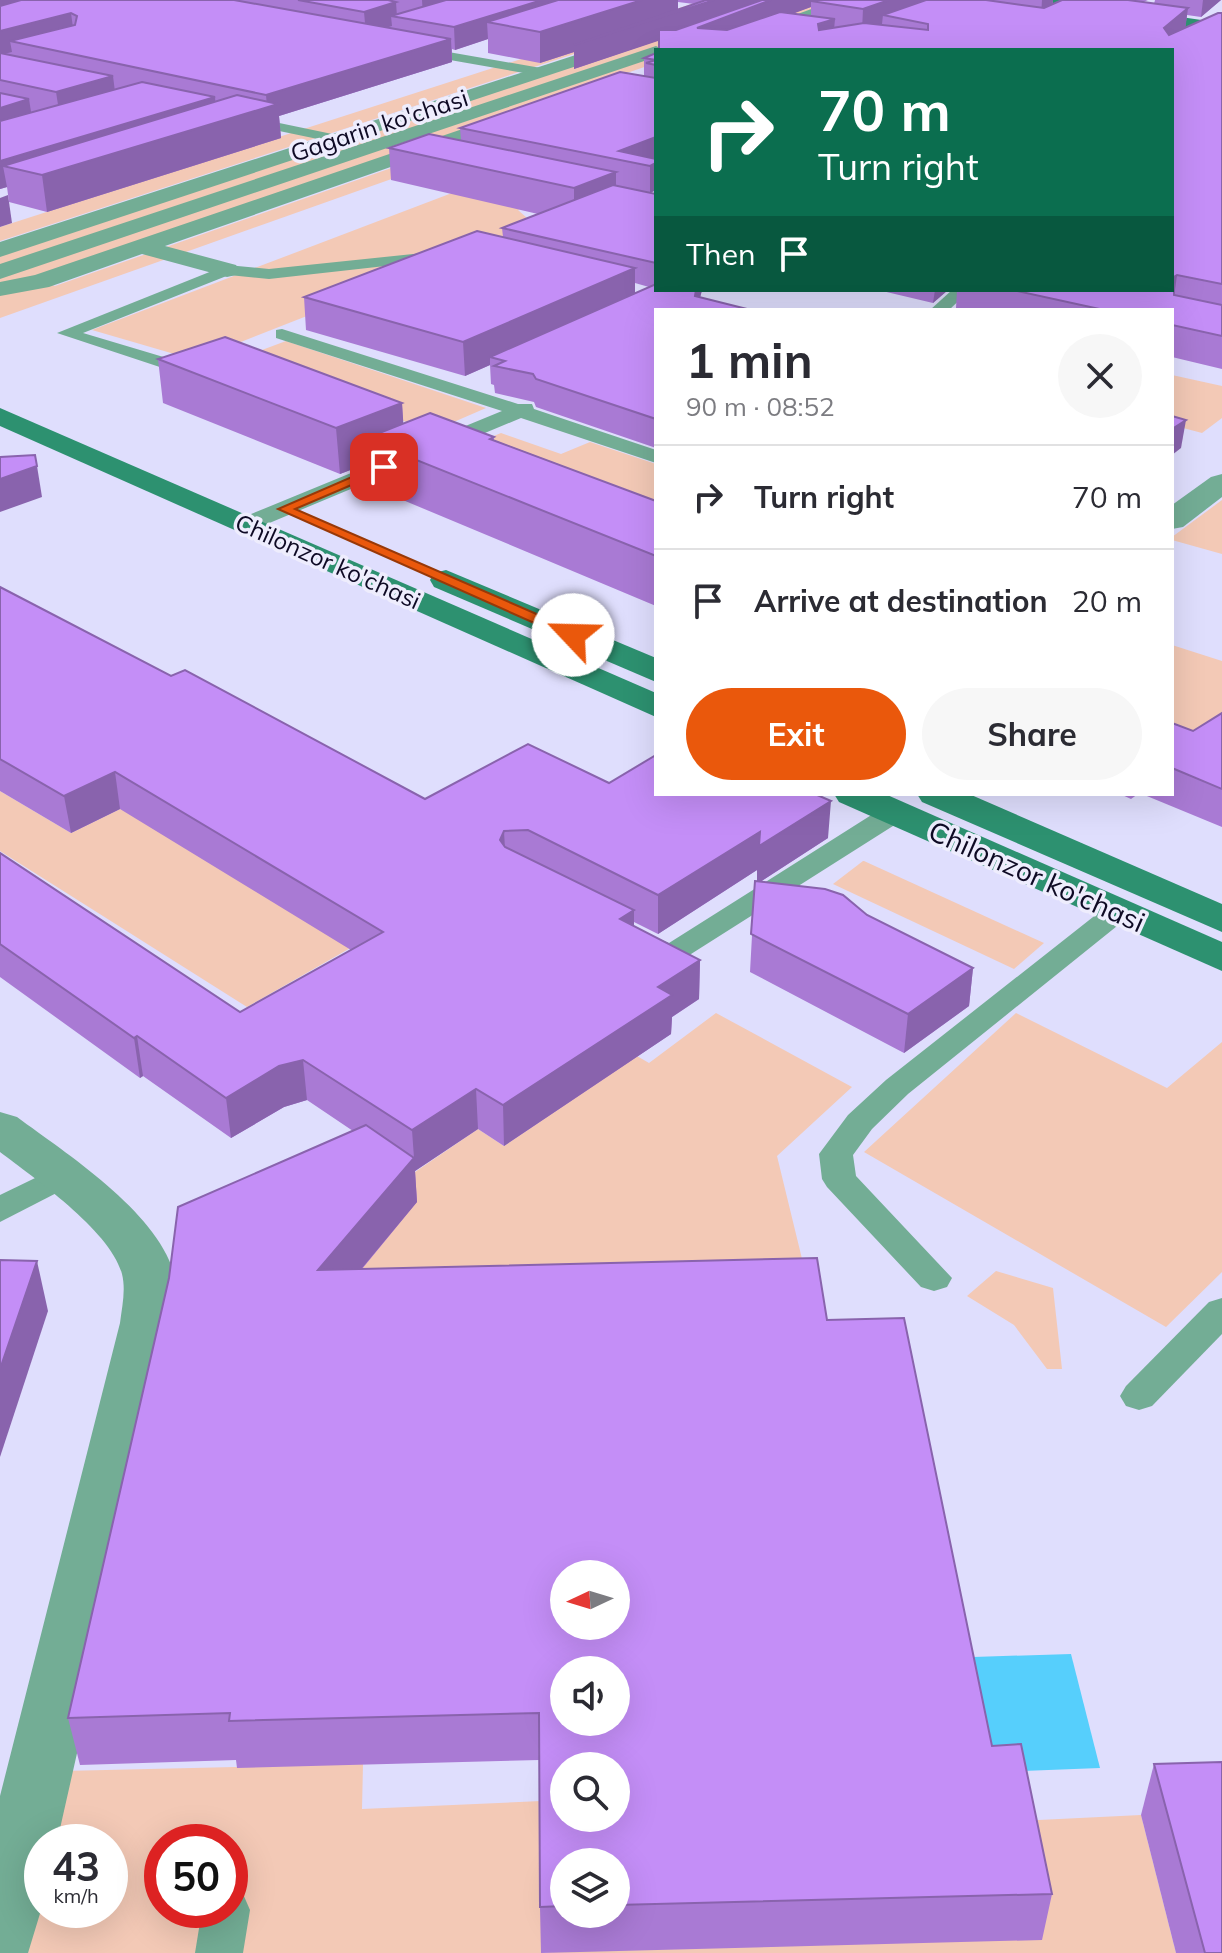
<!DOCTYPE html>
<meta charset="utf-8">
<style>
:root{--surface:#fff;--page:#f7f7f7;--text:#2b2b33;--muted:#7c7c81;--line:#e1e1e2;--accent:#ea580c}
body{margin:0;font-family:Mulish,sans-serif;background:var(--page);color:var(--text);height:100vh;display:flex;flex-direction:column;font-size:30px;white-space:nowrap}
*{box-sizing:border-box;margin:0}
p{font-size:26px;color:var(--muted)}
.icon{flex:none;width:44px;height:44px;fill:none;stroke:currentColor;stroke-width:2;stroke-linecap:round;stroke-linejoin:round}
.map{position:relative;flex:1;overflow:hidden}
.sheet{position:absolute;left:654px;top:308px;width:520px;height:488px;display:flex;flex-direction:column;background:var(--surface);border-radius:0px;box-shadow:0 8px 32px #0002}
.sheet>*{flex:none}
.guide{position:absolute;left:654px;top:48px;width:520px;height:244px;border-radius:0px;box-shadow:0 8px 32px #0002;background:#0b6e4f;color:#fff;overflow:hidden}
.needle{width:52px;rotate:266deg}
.controls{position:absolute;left:550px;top:1560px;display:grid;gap:16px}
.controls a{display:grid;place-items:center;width:80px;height:80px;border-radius:50%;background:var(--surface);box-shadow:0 8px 32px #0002;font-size:40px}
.speed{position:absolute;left:24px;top:1824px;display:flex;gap:16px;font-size:40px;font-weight:700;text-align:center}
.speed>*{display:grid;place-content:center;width:104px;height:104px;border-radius:50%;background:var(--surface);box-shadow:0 8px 32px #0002;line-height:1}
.speed small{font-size:20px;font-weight:400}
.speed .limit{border:12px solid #d22;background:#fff;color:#111}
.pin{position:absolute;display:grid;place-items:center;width:68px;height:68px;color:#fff;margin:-34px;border-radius:16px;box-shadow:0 4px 12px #0006}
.me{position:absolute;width:88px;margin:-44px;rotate:294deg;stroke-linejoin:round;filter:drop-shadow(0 0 6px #0008)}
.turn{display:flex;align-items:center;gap:28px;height:168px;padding:0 32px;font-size:36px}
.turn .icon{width:104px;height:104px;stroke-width:2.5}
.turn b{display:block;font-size:56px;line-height:68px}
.then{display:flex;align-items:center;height:76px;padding:0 32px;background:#0003;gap:16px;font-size:30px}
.round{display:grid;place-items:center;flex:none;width:84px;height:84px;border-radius:42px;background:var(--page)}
.headline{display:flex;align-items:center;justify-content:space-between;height:136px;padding:0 32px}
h1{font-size:48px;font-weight:700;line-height:60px}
.primary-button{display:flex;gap:16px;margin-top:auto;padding:16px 32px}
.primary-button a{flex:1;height:92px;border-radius:48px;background:var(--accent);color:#fff;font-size:32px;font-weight:700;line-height:92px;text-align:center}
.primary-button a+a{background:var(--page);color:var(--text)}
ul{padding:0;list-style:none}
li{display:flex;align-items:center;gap:24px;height:104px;padding:0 32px;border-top:2px solid var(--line)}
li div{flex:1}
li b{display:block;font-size:30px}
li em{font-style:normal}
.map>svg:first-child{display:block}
.green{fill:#f3c9b6;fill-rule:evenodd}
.water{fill:#56cffc}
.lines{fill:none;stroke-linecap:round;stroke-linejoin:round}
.service{fill:#73ad95;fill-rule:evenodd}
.pedestrian{fill:#73ad95;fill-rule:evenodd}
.minor{fill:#73ad95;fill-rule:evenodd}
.secondary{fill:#2d9170;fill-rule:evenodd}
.wall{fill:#a97ad4;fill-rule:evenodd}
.shaded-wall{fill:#8963ad}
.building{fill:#c48ef7;stroke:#8963ad;stroke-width:2;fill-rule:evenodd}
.route{fill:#ea580c;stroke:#983908;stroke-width:2}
.labels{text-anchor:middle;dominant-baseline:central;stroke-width:7;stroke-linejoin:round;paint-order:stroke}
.far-street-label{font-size:24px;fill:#0e0a24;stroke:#eeedfd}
.street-label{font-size:28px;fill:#0e0a24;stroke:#eeedfd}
</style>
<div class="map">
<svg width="1222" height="1953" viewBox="0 0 1222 1953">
<rect width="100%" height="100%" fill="#dfdefd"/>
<g class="green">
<polygon points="704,0 740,0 0,241 0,227"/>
<polygon points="772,0 839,0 694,50 656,50 656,63 32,278 55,286 656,75 521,133 0,318 0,256"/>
<polygon points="494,177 563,191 518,210 536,226 195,360 92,330"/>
<polygon points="286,341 486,408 433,431 230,362"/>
<polygon points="1172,375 1222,386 1222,418 1202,433 1172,425"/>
<polygon points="501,433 561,454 590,442 656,464 656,522 462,449"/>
<polygon points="1222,500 1222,554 1172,540 1172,537"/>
<polygon points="1172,645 1222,661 1222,742 1172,743"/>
<polygon points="0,791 71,833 120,809 487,870 247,1007 0,851"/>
<polygon points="863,861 864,861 1044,943 1014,969 833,884"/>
<polygon points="716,1013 852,1087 777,1156 813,1304 323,1315 415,1172 478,1129 504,1146 637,1056 649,1063"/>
<polygon points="1016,1013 1167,1088 1222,1042 1222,1272 1166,1327 864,1152"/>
<polygon points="996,1271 1053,1288 1062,1369 1047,1369 1014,1325 967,1296"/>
<path d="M363 1764 362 1809 541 1801V1953H20L42 1860V1910H110V1842H46L63 1771ZM162 1842H230V1910H162Z"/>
<polygon points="1141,1815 1176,1953 546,1953 1018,1821"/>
</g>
<polygon class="water" points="1071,1654 1100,1768 997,1772 973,1657"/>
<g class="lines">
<g class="service">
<polygon points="414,46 541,68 547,72 541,76 410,53 408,50"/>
<polygon points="241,115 337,135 344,139 337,143 236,122 236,116"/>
<polygon points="442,251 450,256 448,259 269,279 229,275 83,333 197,367 197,375 190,377 57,333 227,265 269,269"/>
<polygon points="952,290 970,290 949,310 930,310"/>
<polygon points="282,329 518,404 532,404 534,409 656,450 656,463 521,418 255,529 239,529 236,524 239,519 502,411 276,338 276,330"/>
<path d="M894 805 904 807 907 813 904 819 680 961C664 965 640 957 630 942L635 936 645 933 669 943 884 807Z"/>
<polygon points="1117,903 1127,906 1131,912 1127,918 908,1094 872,1129 853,1155 856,1176 952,1278 947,1287 934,1291 921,1287 827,1187 822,1179 819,1154 848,1115 886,1080 1107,906"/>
<polygon points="62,1165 74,1168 79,1176 74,1184 0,1222 0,1195"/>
<polygon points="1222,1298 1222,1334 1152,1406 1139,1410 1126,1406 1120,1396 1126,1386 1209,1302"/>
<polygon points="230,1889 243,1894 250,1910 243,1953 195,1953 202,1910 230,1910"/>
</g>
<polygon class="pedestrian" points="656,46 664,50 656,50 656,57 0,279 0,264"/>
<g class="minor">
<polygon points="836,0 860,0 725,50 699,50"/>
<polygon points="631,37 637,38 637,46 0,257 0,242"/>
<polygon points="518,110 525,112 528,116 525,120 165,246 236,265 239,270 236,275 227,277 142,254 49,287 0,296 0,282 35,275"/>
<polygon points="1222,474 1222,497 1183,527 1172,529 1172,505 1211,477"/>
<path d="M0 1112 17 1117C67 1154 156 1211 174 1273 178 1289 175 1307 174 1323L57 1842H42V1907L28 1953H0V1796L120 1323C122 1307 126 1290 122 1274 111 1231 34 1178 0 1152Z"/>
</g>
<g class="secondary">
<polygon points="1021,0 1064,0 1222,23 1222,33 1029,5"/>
<polygon points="0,408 656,693 656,717 0,426"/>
<polygon points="446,570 656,658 656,682 434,587 430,580 434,573"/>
<polygon points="834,794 885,794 1222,942 1222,971 839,802"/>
<polygon points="917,794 969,794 1222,904 1222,932 922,802"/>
</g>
</g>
<g class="wall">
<path d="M0 0H1053V4L1062 0H1148L1143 2 1154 4 1155 0H1221L1201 17 1187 15 1185 28 1222 13V369L1172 357V310H965L956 308 957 290H1172V50L659 40 574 69V52L540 63 488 53V39L455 50 452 49V62L279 116 281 138 47 212 9 202 7 187 0 189ZM678 2 694 4 678 10ZM811 7V16L793 13Z"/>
<path d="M656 53V190L650 193 656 194V290H702L700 297 656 310V448L536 407 534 402 495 393 494 385 491 384 490 365 465 376 306 330 304 297 503 237 502 228 538 214 391 180 389 148 461 140 460 128 644 76V58ZM635 283 649 287 635 293Z"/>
<polygon points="878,290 948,290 933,303"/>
<polygon points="158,359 402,403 403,424 494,437 494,440 656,501 656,606 367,485 366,464 340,474 163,403"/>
<path d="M0 587 171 676 425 799 609 783 828 838 760 882 867 915 973 968 969 1006 904 1053 750 972 755 881 757 882V870L658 934 634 922V926L700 960 699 999 672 1017 671 1034 504 1146 478 1129 415 1171 417 1202 362 1269 827 1320 992 1746 1052 1894 1042 1940 541 1953 540 1907 539 1760 237 1768 236 1760 80 1765 68 1718 353 1131 307 1100 284 1107 231 1138 143 1076 140 1078 0 977V853L240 1012 351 950 120 809 71 833 0 791ZM564 1862H616V1914H564Z"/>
<polygon points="1222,713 1222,827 1142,794 1172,794 1172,723 1193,731"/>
<polygon points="1120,794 1138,794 1131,799"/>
<polygon points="1154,1764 1222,1953 1176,1953 1141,1815"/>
</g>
<g class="shaded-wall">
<polygon points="0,0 68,0 0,16"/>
<polygon points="422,0 480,0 423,16"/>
<polygon points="542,0 611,0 487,22 488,39 455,50 454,27"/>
<polygon points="642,0 678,0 678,12 711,0 828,0 811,1 811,7 697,50 697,28 574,69 574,52 540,63 540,32"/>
<polygon points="889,0 941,0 883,15 882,24 862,31 863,9"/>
<polygon points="1042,0 1053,0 1052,11 1041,16"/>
<polygon points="1203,0 1221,0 1201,17"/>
<polygon points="396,2 397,17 391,16 392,26 366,34 364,12"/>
<polygon points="1188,8 1185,31 1162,50 1164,28"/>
<polygon points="71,13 74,35 10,41 12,52 0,55 0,31"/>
<polygon points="835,19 833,41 817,47 818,24"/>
<polygon points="451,39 452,62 279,116 281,138 47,212 42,175 3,166 7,187 0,189 0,161 215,97 217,122 267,107 266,95"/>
<polygon points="113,76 116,100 60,117 56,92"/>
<polygon points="29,99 33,124 0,135 0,108"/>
<polygon points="656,137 656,163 619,151"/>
<polygon points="656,163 656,190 650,193 650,166"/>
<polygon points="616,172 616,206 574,222 574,188"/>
<polygon points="8,195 12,223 0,227 0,198"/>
<polygon points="635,268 635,300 490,357 490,365 465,376 463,342"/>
<polygon points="1177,275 1173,305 1172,278"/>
<polygon points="696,290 702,290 697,310 695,296"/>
<polygon points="935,290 948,290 933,303"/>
<polygon points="402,403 405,448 364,439 366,464 340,474 336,428"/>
<polygon points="1186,420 1181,448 1172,455 1172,429"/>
<polygon points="37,466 42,497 0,512 0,479"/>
<polygon points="115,772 120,809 71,833 64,796"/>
<polygon points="831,801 828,838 757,884 757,870 658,934 658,895 760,832"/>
<polygon points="504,831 506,868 500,840"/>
<polygon points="634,910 634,949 620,919"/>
<polygon points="700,960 699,999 672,1017 671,1034 504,1146 503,1105 658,987"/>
<polygon points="973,968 969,1006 904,1053 908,1014"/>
<polygon points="137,1036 143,1076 140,1078 134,1038"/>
<polygon points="303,1060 307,1100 284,1107 231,1138 226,1098 279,1066"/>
<polygon points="476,1089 478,1129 415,1171 417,1202 323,1315 318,1270 414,1158 412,1130"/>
<polygon points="37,1261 48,1311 0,1457 0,1369"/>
</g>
<g class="building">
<polygon points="21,0 234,0 451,39 266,95 10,41 75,25 77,16 71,13 0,31 0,6"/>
<polygon points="298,0 388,0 396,2 364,12"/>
<polygon points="446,0 542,0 454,27 391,16"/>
<polygon points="558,0 642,0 540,32 487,22"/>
<polygon points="706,0 714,0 574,45"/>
<polygon points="762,0 771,0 697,28 727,30 780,12 835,19 818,24 819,30 864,23 928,30 928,24 883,15 926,0 986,0 1044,8 1062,0 1128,0 1188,8 1164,28 1169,35 1218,13 1222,13 1222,284 1177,275 1172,278 1172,50 659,50 659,30 676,30"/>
<polygon points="813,0 889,0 863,9 811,1"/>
<polygon points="0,53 113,76 56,92 0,80"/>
<polygon points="656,53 656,65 646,63 656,60 644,58"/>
<polygon points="620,72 656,78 656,137 619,151 656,159 656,163 650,166 460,128"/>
<polygon points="142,82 215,97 0,161 0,121"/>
<polygon points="0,93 29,99 0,108"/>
<polygon points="237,95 278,104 42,175 3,166"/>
<polygon points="429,134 616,172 574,188 389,148"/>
<polygon points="613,185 656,194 656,263 502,228"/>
<polygon points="477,231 635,268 463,342 304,297"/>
<polygon points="1172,282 1174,283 1174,295 1222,305 1222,336 1172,325 1172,310 1104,310 1013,290 1172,290"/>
<polygon points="656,284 656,290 696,290 695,296 751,310 656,310 656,419 536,379 533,374 494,366 505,361 490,357"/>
<polygon points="225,337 402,403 336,428 158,359"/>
<polygon points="430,413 494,437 490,439 656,501 656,556 364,439"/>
<polygon points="1172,416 1186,420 1172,429"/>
<polygon points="35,455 37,466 0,479 0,457"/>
<polygon points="0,587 171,676 185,670 425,799 528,744 609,783 656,755 656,794 815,794 831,801 759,846 760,832 658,895 528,830 504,831 500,840 505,847 634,910 620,919 700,960 658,987 672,995 503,1105 476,1089 412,1130 303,1060 279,1066 226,1098 137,1036 134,1038 0,944 0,853 240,1012 383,932 115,772 64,796 0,759"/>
<polygon points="1222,713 1222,789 1172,768 1172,723 1193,731"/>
<polygon points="755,881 825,889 843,895 867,915 973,968 908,1014 751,934"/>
<path d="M366 1125 414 1158 318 1270 817 1258 827 1320 904 1318 992 1746 1021 1744 1052 1894 616 1905V1862H564V1906L540 1907 539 1713 229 1721 230 1713 68 1718 169 1278 178 1207ZM564 1574H616V1626H564ZM564 1670H616V1722H564ZM564 1766H616V1818H564Z"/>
<polygon points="0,1260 37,1261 0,1369"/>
<polygon points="1222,1762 1222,1953 1205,1953 1154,1764"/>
</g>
<polygon class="route" points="384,463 389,464 389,469 295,509 578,632 578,638 568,638 278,509"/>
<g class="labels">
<g class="far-street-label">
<text transform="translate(379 125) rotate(-18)">Gagarin ko'chasi</text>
<text transform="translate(328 561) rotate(24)">Chilonzor ko'chasi</text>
</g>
<g class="street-label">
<text transform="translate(1037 876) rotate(24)">Chilonzor ko'chasi</text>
</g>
</g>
</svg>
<div class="controls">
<a><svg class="needle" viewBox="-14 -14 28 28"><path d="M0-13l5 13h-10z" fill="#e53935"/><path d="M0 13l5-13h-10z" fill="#7c7c81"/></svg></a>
<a><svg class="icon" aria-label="sound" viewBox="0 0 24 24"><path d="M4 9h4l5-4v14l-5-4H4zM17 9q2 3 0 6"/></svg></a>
<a><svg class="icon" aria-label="search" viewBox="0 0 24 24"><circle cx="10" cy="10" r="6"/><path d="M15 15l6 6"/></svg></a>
<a><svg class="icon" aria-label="layers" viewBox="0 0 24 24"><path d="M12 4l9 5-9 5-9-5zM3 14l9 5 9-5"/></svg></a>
</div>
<div class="speed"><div>43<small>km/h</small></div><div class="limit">50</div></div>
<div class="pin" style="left:384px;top:467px;background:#d93025"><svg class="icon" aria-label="arrive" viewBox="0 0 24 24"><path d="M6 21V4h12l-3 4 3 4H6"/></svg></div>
<svg class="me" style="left:573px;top:635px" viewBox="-20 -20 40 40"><circle r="19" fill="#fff"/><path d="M0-13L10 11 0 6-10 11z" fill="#ea580c"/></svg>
<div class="guide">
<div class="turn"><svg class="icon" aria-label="right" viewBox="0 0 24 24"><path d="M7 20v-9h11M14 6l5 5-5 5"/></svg><div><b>70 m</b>Turn right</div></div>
<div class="then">Then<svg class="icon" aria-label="arrive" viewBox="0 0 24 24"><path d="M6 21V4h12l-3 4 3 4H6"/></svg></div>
</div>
<section class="sheet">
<div class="headline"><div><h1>1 min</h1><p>90 m · 08:52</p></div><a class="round"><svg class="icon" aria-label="close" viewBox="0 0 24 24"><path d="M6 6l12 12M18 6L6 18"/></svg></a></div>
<ul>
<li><svg class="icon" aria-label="right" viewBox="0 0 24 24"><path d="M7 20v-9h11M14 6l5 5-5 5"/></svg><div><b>Turn right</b></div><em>70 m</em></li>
<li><svg class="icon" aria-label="arrive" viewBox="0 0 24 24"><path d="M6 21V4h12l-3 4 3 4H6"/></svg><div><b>Arrive at destination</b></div><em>20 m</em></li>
</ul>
<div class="primary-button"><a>Exit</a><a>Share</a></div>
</section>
</div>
